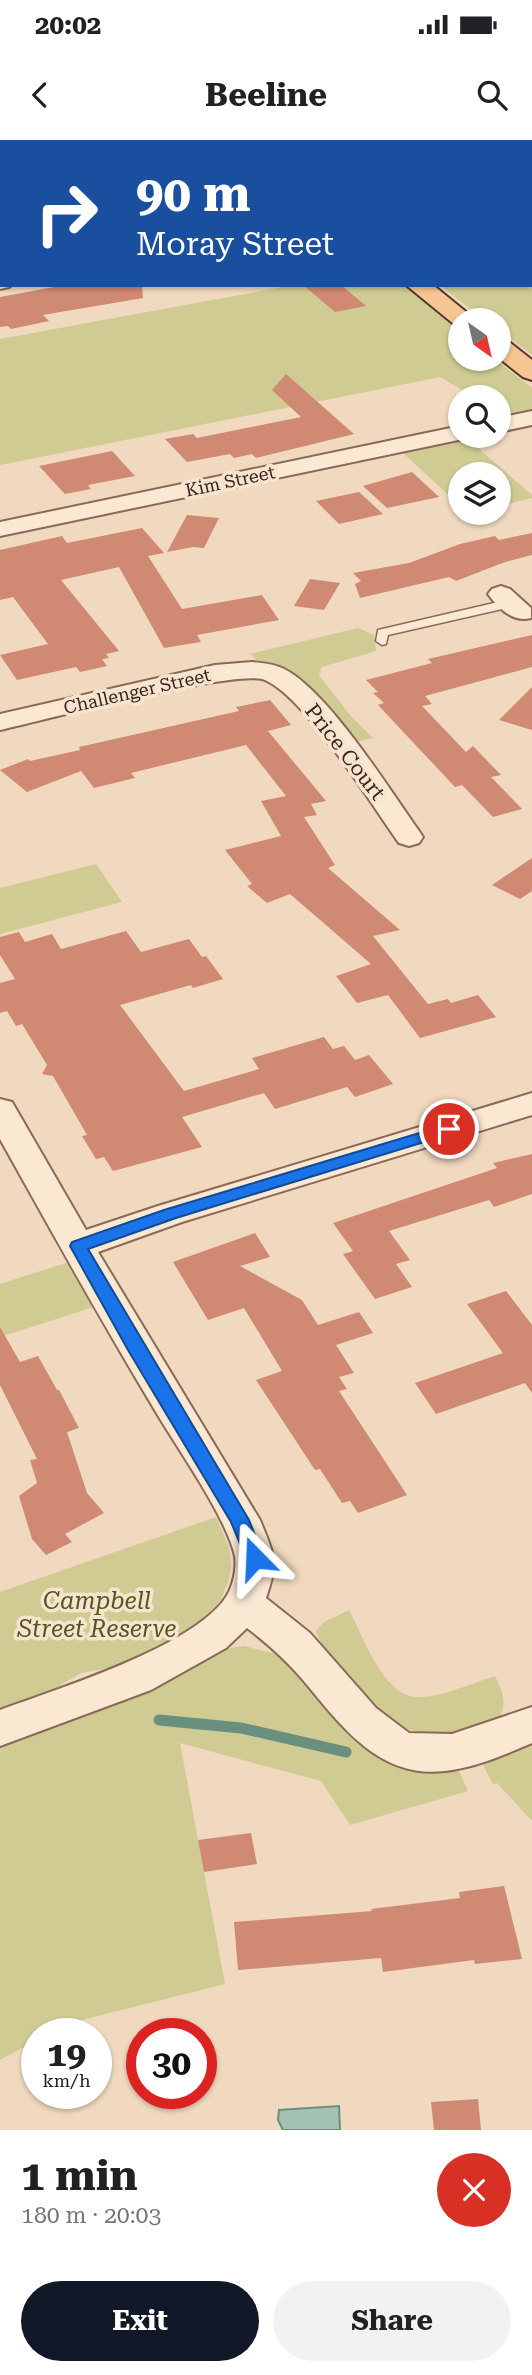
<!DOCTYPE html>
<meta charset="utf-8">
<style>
:root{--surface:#fff;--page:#f2f2f2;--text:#202124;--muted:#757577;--accent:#111827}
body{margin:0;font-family:"Roboto Serif",serif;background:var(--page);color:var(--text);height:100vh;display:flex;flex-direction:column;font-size:26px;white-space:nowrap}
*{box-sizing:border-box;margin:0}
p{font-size:23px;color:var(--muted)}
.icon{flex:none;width:38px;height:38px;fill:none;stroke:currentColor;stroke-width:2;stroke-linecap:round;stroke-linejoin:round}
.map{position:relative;height:1990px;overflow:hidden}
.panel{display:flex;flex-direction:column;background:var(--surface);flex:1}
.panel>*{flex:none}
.banner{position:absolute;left:0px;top:0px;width:532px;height:147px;box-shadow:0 2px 5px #0004;background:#1a4fa0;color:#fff;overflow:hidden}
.needle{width:46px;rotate:146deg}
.buttons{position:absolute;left:448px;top:168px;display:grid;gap:14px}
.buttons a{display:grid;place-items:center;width:63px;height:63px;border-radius:50%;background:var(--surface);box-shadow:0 2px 5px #0004;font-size:35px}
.speed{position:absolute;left:21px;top:1878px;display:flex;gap:14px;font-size:35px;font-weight:700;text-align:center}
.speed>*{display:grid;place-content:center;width:91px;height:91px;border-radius:50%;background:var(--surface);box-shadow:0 2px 5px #0004;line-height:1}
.speed small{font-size:18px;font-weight:400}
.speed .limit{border:10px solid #d22;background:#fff;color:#111}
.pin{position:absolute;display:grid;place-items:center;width:60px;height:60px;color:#fff;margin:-30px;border:4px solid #fff;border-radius:50%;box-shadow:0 2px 7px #0007}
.me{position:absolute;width:77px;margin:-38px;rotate:339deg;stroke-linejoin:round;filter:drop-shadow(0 0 5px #0008)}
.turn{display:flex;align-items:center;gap:24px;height:147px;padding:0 21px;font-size:32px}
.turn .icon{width:91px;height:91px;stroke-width:2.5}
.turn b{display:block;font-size:49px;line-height:60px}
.round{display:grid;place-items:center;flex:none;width:74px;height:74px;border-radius:37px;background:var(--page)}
.head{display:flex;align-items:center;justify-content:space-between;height:119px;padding:0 21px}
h1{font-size:42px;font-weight:700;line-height:52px}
.cta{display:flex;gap:14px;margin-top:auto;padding:14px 21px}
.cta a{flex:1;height:80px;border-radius:42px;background:var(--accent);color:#fff;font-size:28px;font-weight:700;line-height:80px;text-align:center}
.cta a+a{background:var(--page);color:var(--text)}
.status{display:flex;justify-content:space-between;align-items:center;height:49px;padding:0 35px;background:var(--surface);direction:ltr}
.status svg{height:19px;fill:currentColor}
header{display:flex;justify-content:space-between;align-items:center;height:91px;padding:0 21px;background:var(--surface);font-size:32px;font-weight:700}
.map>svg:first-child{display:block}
.green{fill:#cfcb93}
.water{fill:#a3c2b3;stroke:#69907f;stroke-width:2}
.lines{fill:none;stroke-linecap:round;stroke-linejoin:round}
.stream{stroke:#69907f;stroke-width:11}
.building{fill:#d08973}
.lane-casing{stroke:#8a6957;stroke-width:3}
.street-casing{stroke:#8a6957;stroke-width:4}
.primary-casing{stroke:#57382b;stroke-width:4}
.lane{fill:#fae8d3;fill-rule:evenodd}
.street{fill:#fae8d3;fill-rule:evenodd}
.primary{fill:#f6c694;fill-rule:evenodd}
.route{fill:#1a73e8;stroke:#114b97;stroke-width:2}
.labels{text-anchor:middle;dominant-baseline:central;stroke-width:7;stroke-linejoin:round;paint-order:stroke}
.far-street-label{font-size:18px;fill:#38251c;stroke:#f7e4cf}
.street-label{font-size:21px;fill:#38251c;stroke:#f7e4cf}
.near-park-label{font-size:24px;font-style:italic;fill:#525621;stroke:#f7e4cf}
</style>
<div class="status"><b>20:02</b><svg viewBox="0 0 49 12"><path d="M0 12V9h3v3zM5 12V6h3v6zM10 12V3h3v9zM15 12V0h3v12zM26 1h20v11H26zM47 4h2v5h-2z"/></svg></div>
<header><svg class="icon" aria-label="back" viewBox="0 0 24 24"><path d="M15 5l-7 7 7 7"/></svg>Beeline<svg class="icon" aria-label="search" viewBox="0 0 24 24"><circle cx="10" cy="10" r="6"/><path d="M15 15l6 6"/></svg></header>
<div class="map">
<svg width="532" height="1990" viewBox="0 0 532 1990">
<rect width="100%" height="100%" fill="#f0d9bf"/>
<g class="green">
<polygon points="245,0 532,0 532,215 499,190 499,180 485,180 439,145 530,145 530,2"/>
<polygon points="294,145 405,145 460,187 460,219 499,219 499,216 500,223 532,248 532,273 507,278 499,273 499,257 474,257 440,237 0,325 0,199"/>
<polygon points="467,298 532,355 532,358 499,366 499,334 460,334 460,366 401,311"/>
<polygon points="358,488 374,495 376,511 322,527 319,535 350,575 373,598 351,603 250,514"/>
<polygon points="96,724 122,762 0,794 0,748"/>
<polygon points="69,1122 94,1167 0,1197 0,1144"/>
<polygon points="216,1377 229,1407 231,1426 228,1442 221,1459 207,1476 187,1492 157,1508 111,1528 81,1533 49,1552 0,1569 0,1452"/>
<path d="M349 1470C363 1496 383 1555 416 1557 441 1558 472 1543 495 1536 501 1548 508 1564 500 1576 483 1601 405 1596 383 1580 356 1560 328 1522 316 1491L324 1482Z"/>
<path d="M244 1506 280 1515 378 1615C404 1632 427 1636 458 1629L468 1651 350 1685 321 1641 180 1603 225 1844 70 1883 50 1893 37 1894V1900L0 1920V1604C51 1587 102 1570 152 1549 180 1536 214 1507 244 1506Z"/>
<polygon points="532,1599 532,1681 497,1643 493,1645 482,1622"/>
</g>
<polygon class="water" points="339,1966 340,1990 283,1990 278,1980 279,1970"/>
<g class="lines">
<polyline class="stream" points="159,1580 241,1588 346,1612"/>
</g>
<g class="building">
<polygon points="65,145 142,145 143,158 43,175 49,181 11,189 8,186 0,187 0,157"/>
<polygon points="303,145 341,145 366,166 335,172"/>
<polygon points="286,234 354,294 256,318 252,314 234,318 230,314 187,322 165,299 193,294 197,298 301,277 272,250"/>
<polygon points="112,311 135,336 88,345 91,349 65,354 39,326"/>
<polygon points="412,332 439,357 387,368 363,346"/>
<polygon points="359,352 383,374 339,384 316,361"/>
<polygon points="187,375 219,378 204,408 193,407 167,412"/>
<polygon points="142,388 164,413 148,416 182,469 262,455 279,480 197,495 201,502 164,508 119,427 61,440 119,511 106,514 109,518 102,519 107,526 80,532 76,527 17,540 0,515 48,504 13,457 0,460 0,410 62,396 67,403"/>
<polygon points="532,393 532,415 505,422 456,441 449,437 360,458 355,444 361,441 353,433 409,423 460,404 495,396 499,400"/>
<polygon points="310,439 340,443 324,470 294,466"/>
<polygon points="532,495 532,527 425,556 432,564 422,566 466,612 473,606 501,635 491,637 522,669 493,677 462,645 455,647 378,565 384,563 373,553 378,552 366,540 432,523 428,519"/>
<polygon points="532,547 532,590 499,580"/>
<polygon points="270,560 291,585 268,591 326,661 311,664 317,675 304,677 335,725 328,728 400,790 373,796 428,864 448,859 451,863 478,855 496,877 420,898 388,855 357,863 336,836 371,824 290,754 267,763 247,746 252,744 225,710 281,696 261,661 286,656 246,605 131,633 135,638 94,648 81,631 27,652 0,630 28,619 30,621 80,610 79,607 239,571 236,567"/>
<polygon points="532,718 532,751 520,759 492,745"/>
<polygon points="126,791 141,812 189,799 202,817 206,816 223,839 193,848 191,845 120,865 184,951 259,929 252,918 324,897 333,909 344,906 355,920 369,915 393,944 355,957 347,947 275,969 264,953 182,977 202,1007 113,1031 104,1017 96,1019 82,996 87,995 53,936 42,934 47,925 22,884 16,886 7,871 0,873 0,843 15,839 0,815 0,797 19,792 25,802 52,794 61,809"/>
<polygon points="532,1014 532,1054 494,1067 489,1060 389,1091 410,1120 396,1124 412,1147 375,1159 343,1114 353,1111 333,1083 497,1028 493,1023"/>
<polygon points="255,1093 270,1117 240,1126 302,1160 318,1185 359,1172 373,1193 336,1205 354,1233 339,1237 347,1249 339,1251 407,1355 358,1373 350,1361 342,1363 320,1329 315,1330 256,1240 282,1231 244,1168 208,1180 173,1122"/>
<polygon points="506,1151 532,1185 532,1253 525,1243 436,1274 415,1243 503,1213 467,1164"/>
<polygon points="0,1187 20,1222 38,1216 57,1250 59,1250 79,1288 67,1292 87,1353 104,1373 65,1394 72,1402 46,1415 32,1399 19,1356 37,1343 30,1320 37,1319 0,1245"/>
<polygon points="251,1693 257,1724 204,1732 198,1700"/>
<polygon points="504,1746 522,1819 475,1824 474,1820 383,1832 381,1818 238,1830 234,1782 372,1771 371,1769 460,1758 459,1752"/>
<polygon points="478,1959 481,1990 434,1990 431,1962"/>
</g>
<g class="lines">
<g class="lane-casing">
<polygon id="lane" points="511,459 515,460 515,466 388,495 386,504 382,505 376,501 378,490"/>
</g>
<g class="street-casing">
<g id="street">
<rect x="0" y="36" width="2" height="12"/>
<polygon points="0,137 2,145 11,145 9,147 0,149"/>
<polygon points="532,271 532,285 499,292 499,278"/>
<polygon points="460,286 460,296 469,296 468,298 0,396 0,382"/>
<path d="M501 446 510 449 531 468V478C513 483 498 468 488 454L492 449Z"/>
<path d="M252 522C263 523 275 524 284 529 328 551 389 649 419 691L423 697 419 703 409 706 399 703C371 664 306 558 265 540 238 528 41 581 0 590V574L215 525Z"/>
<path d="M532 953V975L182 1082 98 1112 260 1380C274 1415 279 1421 266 1458L310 1493 376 1568 409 1593 452 1594 532 1567V1603C504 1615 475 1628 445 1631 378 1639 340 1584 303 1540 286 1520 268 1504 247 1488L226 1508 151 1550 0 1606V1570C57 1549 193 1507 226 1457 233 1447 237 1428 235 1416 225 1374 176 1307 153 1267 100 1179 50 1089 0 999V959L12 962 86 1090 158 1066Z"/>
</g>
</g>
<g class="primary-casing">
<g id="primary">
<polygon points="214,0 236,0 237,2 216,2"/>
<polygon points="406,145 433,145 476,180 460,180 460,186 455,185"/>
<polygon points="499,199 508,201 532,220 532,240 523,237 499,218"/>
</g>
</g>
<use href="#lane" class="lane"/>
<use href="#street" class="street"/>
<use href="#primary" class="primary"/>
</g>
<polygon class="route" points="449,984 457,989 454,993 176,1078 88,1109 249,1380 264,1418 261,1423 255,1425 248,1423 231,1382 128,1210 70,1106 72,1102 164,1070"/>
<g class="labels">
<g class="far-street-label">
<text transform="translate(230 341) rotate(-12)">Kim Street</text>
<text transform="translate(137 551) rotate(-13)">Challenger Street</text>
</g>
<g class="street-label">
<text transform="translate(345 612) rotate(52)">Price Court</text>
</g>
<g class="near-park-label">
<text x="97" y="1461">Campbell<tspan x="97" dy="28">Street Reserve</tspan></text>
</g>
</g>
</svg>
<div class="buttons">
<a><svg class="needle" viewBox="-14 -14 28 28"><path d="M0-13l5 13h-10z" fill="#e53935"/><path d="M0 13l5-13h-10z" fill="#757577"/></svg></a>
<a><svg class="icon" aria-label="search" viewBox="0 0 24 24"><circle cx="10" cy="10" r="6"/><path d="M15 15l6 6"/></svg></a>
<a><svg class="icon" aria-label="layers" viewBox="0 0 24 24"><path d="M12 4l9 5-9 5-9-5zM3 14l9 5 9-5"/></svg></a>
</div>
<div class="speed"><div>19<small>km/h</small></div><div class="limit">30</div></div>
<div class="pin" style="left:449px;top:989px;background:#d93025"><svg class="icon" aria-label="arrive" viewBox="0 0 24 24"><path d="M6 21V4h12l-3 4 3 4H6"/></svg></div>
<svg class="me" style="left:255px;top:1418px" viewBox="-20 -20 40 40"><path d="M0-17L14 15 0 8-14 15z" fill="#1a73e8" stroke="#fff" stroke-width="4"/></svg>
<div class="banner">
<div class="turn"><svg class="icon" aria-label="right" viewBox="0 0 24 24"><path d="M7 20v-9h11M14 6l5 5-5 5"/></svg><div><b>90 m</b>Moray Street</div></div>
</div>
</div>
<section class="panel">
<div class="head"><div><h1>1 min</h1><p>180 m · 20:03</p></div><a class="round" style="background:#d93025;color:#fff"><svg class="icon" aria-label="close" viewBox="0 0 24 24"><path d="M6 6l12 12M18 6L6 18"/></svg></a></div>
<div class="cta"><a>Exit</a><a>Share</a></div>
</section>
